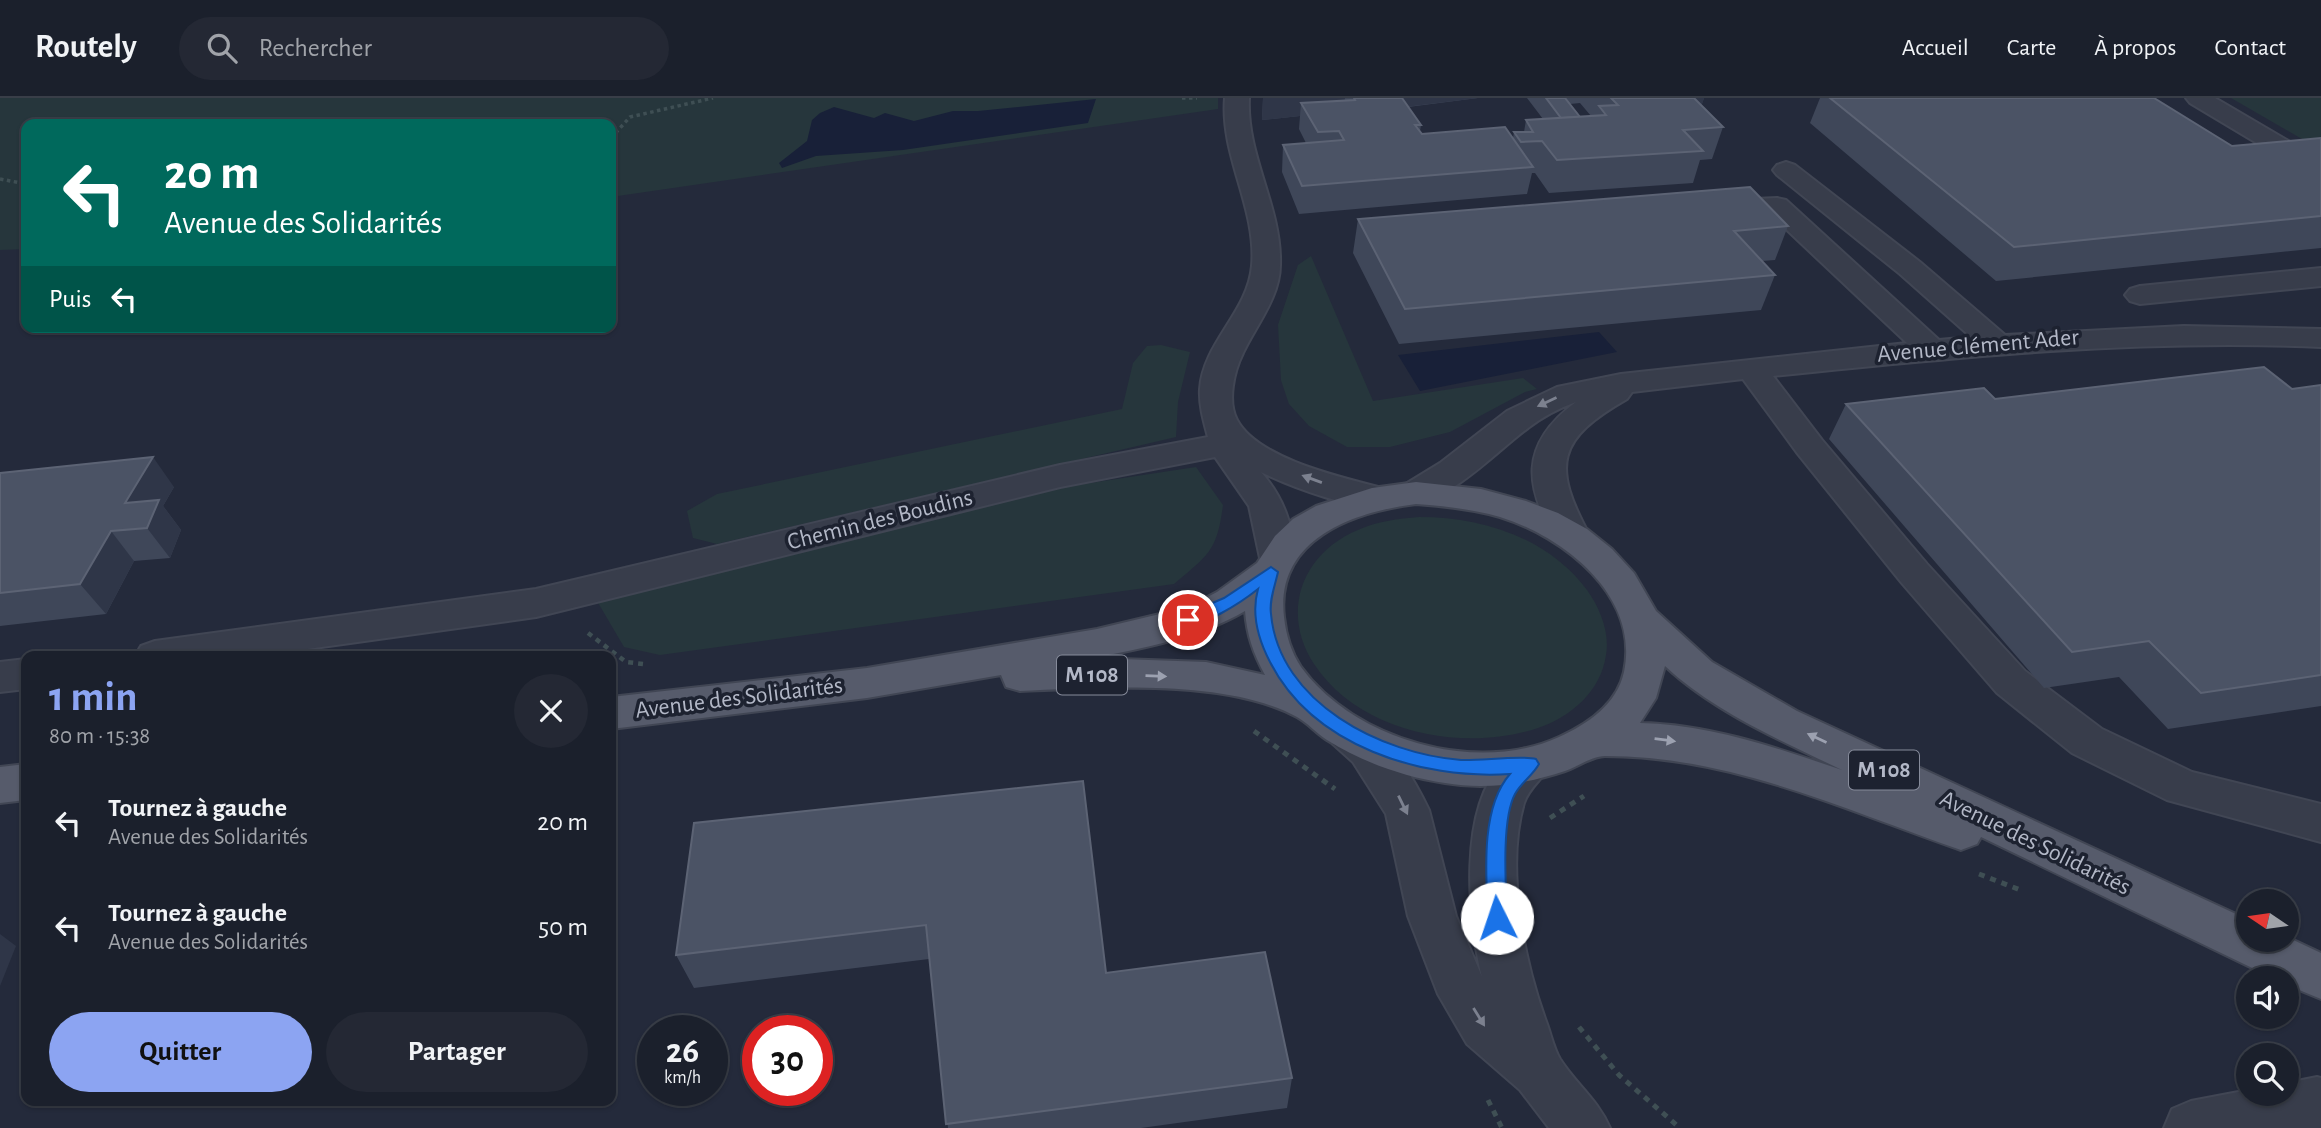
<!DOCTYPE html>
<html lang="fr">
<meta charset="utf-8">
<style>
:root{--surface:#1b202c;--page:#242834;--text:#f1f3f6;--muted:#a0a3a9;--line:#393e48;--accent:#8ca4f2}
body{margin:0;font-family:"Alegreya Sans",sans-serif;background:var(--page);color:var(--text);height:100vh;display:flex;flex-direction:column;font-size:26px;white-space:nowrap}
*{box-sizing:border-box;margin:0}
p{font-size:23px;color:var(--muted)}
.icon{flex:none;width:38px;height:38px;fill:none;stroke:currentColor;stroke-width:2;stroke-linecap:round;stroke-linejoin:round}
.map{position:relative;flex:1;overflow:hidden}
.drawer{position:absolute;left:21px;top:553px;width:595px;height:455px;display:flex;flex-direction:column;background:var(--surface);border-radius:14px;box-shadow:0 2px 5px #0004,0 0 0 2px var(--line)}
.drawer>*{flex:none}
.top-card{position:absolute;left:21px;top:21px;width:595px;height:214px;border-radius:14px;box-shadow:0 2px 5px #0004,0 0 0 2px var(--line);background:#00695c;color:#fff;overflow:hidden}
.needle{width:46px;rotate:283deg}
.tools{position:absolute;left:2236px;top:791px;display:grid;gap:14px}
.tools a{display:grid;place-items:center;width:63px;height:63px;border-radius:50%;background:var(--surface);box-shadow:0 2px 5px #0004,0 0 0 2px var(--line);font-size:35px}
.speed{position:absolute;left:637px;top:917px;display:flex;gap:14px;font-size:35px;font-weight:700;text-align:center}
.speed>*{display:grid;place-content:center;width:91px;height:91px;border-radius:50%;background:var(--surface);box-shadow:0 2px 5px #0004,0 0 0 2px var(--line);line-height:1}
.speed small{font-size:18px;font-weight:400}
.speed .limit{border:10px solid #d22;background:#fff;color:#111}
.pin{position:absolute;display:grid;place-items:center;width:60px;height:60px;color:#fff;margin:-30px;border:4px solid #fff;border-radius:50%;box-shadow:0 2px 7px #0007}
.me{position:absolute;width:77px;margin:-38px;rotate:356deg;stroke-linejoin:round;filter:drop-shadow(0 0 5px #0008)}
.turn{display:flex;align-items:center;gap:24px;height:147px;padding:0 28px;font-size:32px}
.turn .icon{width:91px;height:91px;stroke-width:2.5}
.turn b{display:block;font-size:49px;line-height:60px}
.then{display:flex;align-items:center;height:66px;padding:0 28px;background:#0003;gap:14px;font-size:26px}
.round{display:grid;place-items:center;flex:none;width:74px;height:74px;border-radius:37px;background:var(--page)}
.head{display:flex;align-items:center;justify-content:space-between;height:119px;padding:0 28px}
h1{font-size:42px;font-weight:600;line-height:52px;color:var(--accent)}
.action{display:flex;gap:14px;margin-top:auto;padding:14px 28px}
.action a{flex:1;height:80px;border-radius:42px;background:var(--accent);color:#111;font-size:28px;font-weight:600;line-height:80px;text-align:center}
.action a+a{background:var(--page);color:var(--text)}
ul{padding:0;list-style:none}
li{display:flex;align-items:center;gap:21px;height:105px;padding:0 28px}
li div{flex:1}
li b{display:block;font-size:26px}
li em{font-style:normal}
header{display:flex;align-items:center;gap:42px;box-sizing:border-box;height:98px;padding:0 35px;background:var(--surface);border-bottom:2px solid var(--line)}
header strong{font-size:33px}
nav{display:flex;gap:38px;margin-inline-start:auto;font-size:24px}
.search{width:490px;height:63px;background:var(--page);display:flex;align-items:center;gap:18px;box-sizing:border-box;padding:0 24px;border-radius:38px;color:var(--muted);font-size:26px}
.map>svg:first-child{display:block}
.green{fill:#26363c}
.water{fill:#182038}
.lines{fill:none;stroke-linecap:round;stroke-linejoin:round}
.minor-casing{stroke:#414654;stroke-width:4}
.major-casing{stroke:#414654;stroke-width:4}
.path-far2{stroke:#3f4f54;stroke-width:3.5;stroke-dasharray:3.5 3.5;stroke-linecap:butt}
.path-far1{stroke:#3f4f54;stroke-width:4.5;stroke-dasharray:5 5;stroke-linecap:butt}
.path{stroke:#3f4f54;stroke-width:5;stroke-dasharray:6 6;stroke-linecap:butt}
.minor{fill:#383d4b;fill-rule:evenodd}
.major{fill:#565b6b;fill-rule:evenodd}
.wall{fill:#3f4759;fill-rule:evenodd}
.shaded-wall{fill:#2f3648}
.building{fill:#4b5365;stroke:#5c6374;stroke-width:2}
.oneway{fill:#7c818f}
.oneway2{fill:#9ca1b0}
.route{fill:#1a73e8;stroke:#114b97;stroke-width:2}
.labels{text-anchor:middle;dominant-baseline:central;stroke-width:7;stroke-linejoin:round;paint-order:stroke}
.shield{fill:#1d2230;stroke:#868b9a;stroke-width:2}
.shield-label{font-size:23px;font-weight:bold;fill:#b3b8c7}
.street-label{font-size:24px;fill:#b3b8c7;stroke:#1d2230}
</style>
<header>
<strong>Routely</strong>
<div class="search"><svg class="icon" aria-label="search" viewBox="0 0 24 24"><circle cx="10" cy="10" r="6"/><path d="M15 15l6 6"/></svg>Rechercher</div>
<nav><a>Accueil</a><a>Carte</a><a>À propos</a><a>Contact</a></nav>
</header>
<div class="map">
<svg width="2321" height="1030" viewBox="0 0 2321 1030">
<rect width="100%" height="100%" fill="#242a3b"/>
<g class="green">
<polygon points="0,0 1218,0 1218,11 611,99 611,26 26,26 26,151 0,152"/>
<polygon points="2231,0 2321,0 2321,52"/>
<polygon points="1311,158 1373,303 1523,280 1537,291 1525,294 1450,334 1390,349 1347,349 1309,328 1289,306 1281,282 1278,227 1298,167"/>
<polygon points="1161,247 1190,254 1178,304 1176,339 717,446 693,440 687,413 717,396 1122,311 1133,265 1147,248"/>
<path d="M1196 369 1223 407C1217 454 1208 457 1174 486L660 557 624 549 597 503 1064 389Z"/>
<path d="M1419 419C1483 419 1548 440 1587 492 1600 510 1610 535 1606 557 1601 593 1571 619 1538 630 1464 655 1359 635 1314 566 1280 514 1302 455 1358 432 1377 423 1398 421 1419 419Z"/>
</g>
<g class="water">
<polygon points="1096,1 1088,25 903,52 816,58 782,70 779,65 807,43 812,22 820,15 834,9 874,20 885,15 914,23 953,13 978,13"/>
<polygon points="1599,234 1617,254 1420,293 1398,257"/>
</g>
<g class="lines">
<g class="minor-casing">
<g id="minor">
<path d="M1225 0H1249C1246 58 1282 109 1280 167 1280 199 1256 227 1243 255 1234 273 1227 303 1237 322 1259 363 1350 381 1390 392L1396 400 1390 408C1362 416 1289 388 1261 374 1284 400 1292 426 1296 460L1291 469 1278 473 1265 469 1260 460 1249 408 1215 359 1060 389 536 519 257 558H135L141 548 155 543 536 491 1060 367 1208 339C1204 324 1199 307 1200 291 1203 245 1248 214 1252 168 1257 110 1220 58 1225 0Z"/>
<polygon points="2186,0 2215,0 2321,62 2321,81 2312,78 2190,5"/>
<path d="M1786 64 1795 67 1920 164 2005 237 2184 228 2321 231V249C2137 241 1956 259 1773 278L1822 342 1927 466 2025 573 2102 631 2192 674 2321 706V744L2167 702 2072 655 1997 595 1901 484 1798 356 1743 281 1632 294 1627 301C1557 341 1551 367 1590 438L1585 447 1572 450 1559 447C1524 390 1518 347 1576 304 1559 310 1542 319 1528 330 1497 352 1442 413 1404 403L1398 395 1404 387 1440 365 1507 313 1557 289 1621 276 1907 245 1771 117 1732 120 1709 115 1705 109 1709 103 1777 100 1786 102 1939 242 1971 239 1900 176 1777 77 1773 72 1777 67Z"/>
<polygon points="2321,170 2321,188 2140,206 2130,203 2125,197 2130,191 2140,188"/>
<polygon points="26,561 26,591 0,594 0,564"/>
<path d="M1348 618C1384 629 1413 679 1429 712L1456 818 1482 879C1468 822 1458 710 1503 665 1517 650 1525 647 1545 654L1551 666C1544 680 1529 689 1524 705 1505 770 1524 864 1547 926 1551 937 1554 951 1560 961 1576 986 1598 1002 1610 1030H1549L1520 992 1467 946 1438 896 1408 818 1386 716 1353 664 1333 646 1327 634 1333 622Z"/>
<polygon points="2317,979 2321,980 2321,1030 2164,1030 2172,1011 2191,1003 2249,992 2249,996 2287,996 2287,985"/>
</g>
</g>
<g class="major-casing">
<g id="major">
<path d="M1416 384 1481 391 1526 403 1558 415 1587 431 1612 451 1634 475 1656 513 1712 564 1797 613 2249 822V842H2287V839L2321 855V901L2287 887V880H2273L1981 739 1977 746 1961 752C1843 711 1731 658 1605 658 1592 658 1577 669 1565 673 1526 686 1486 692 1445 685 1404 679 1362 664 1327 642 1316 635 1308 625 1297 619 1225 580 1100 590 1020 593L1006 589 1001 577 867 600 611 631V599L867 570 1097 531 1164 515 1196 505 1217 494 1257 465 1275 438 1293 421 1316 408 1372 390ZM1416 406C1444 408 1472 411 1500 419 1564 439 1640 498 1624 574 1617 606 1588 626 1559 639 1477 677 1354 642 1301 569 1291 554 1286 537 1284 519 1275 441 1353 414 1416 406ZM1245 513C1247 537 1253 555 1265 577L1206 564 1092 560C1142 551 1201 539 1245 513ZM1665 568C1714 614 1782 643 1842 672 1777 650 1709 626 1640 625L1656 600Z"/>
<polygon points="26,666 26,702 0,705 0,669"/>
</g>
</g>
<g class="path-far2">
<polyline points="1182,0 1197,0"/>
<polyline points="611,40 630,19 713,0"/>
<polyline points="0,81 26,86"/>
</g>
<polyline class="path-far1" points="588,535 626,564 643,566"/>
<g class="path">
<polyline points="1254,633 1335,691"/>
<polyline points="1550,720 1584,698"/>
<polyline points="1979,776 2023,793"/>
<polyline points="1579,929 1619,977 1680,1030"/>
<polyline points="1488,1002 1502,1030"/>
</g>
<use href="#minor" class="minor"/>
<use href="#major" class="major"/>
</g>
<g class="wall">
<path d="M1263 0H1478L1408 9 1421 27 1420 33 1422 36 1513 40 1514 34H1524L1526 22 1543 21 1527 0H1704L1701 8 1723 29 1712 61 1700 62 1693 85 1549 95 1535 75H1532L1527 96 1299 116 1282 74 1283 47 1306 45 1299 31 1300 18 1262 22ZM1580 5 1591 18 1581 19 1570 6Z"/>
<polygon points="1820,0 2154,0 2232,48 2321,40 2321,150 1996,183 1810,25"/>
<polygon points="1358,121 1788,128 1775,162 1762,163 1775,177 1761,212 1399,246 1353,155"/>
<polygon points="2321,287 2321,608 2168,631 2119,579 2044,590 1829,341 1846,306 2292,291"/>
<polygon points="0,375 174,389 163,408 181,432 170,460 134,463 106,516 0,528"/>
<polygon points="694,725 1106,875 1292,980 1287,1010 1141,1030 948,1030 929,861 694,890 676,857"/>
</g>
<g class="shaded-wall">
<polygon points="1263,0 1345,0 1343,12 1301,5 1300,18 1262,22"/>
<polygon points="1390,0 1478,0 1389,11"/>
<polygon points="1674,0 1704,0 1700,13"/>
<polygon points="153,359 174,389 163,408 181,432 170,460 147,430 125,405"/>
<polygon points="111,433 134,463 106,516 80,486"/>
<polygon points="0,836 16,848 0,888"/>
<polygon points="254,1003 293,1003 263,1010"/>
</g>
<g class="building">
<polygon points="1354,0 1402,0 1421,27 1415,27 1422,36 1505,29 1533,69 1302,88 1283,47 1344,42 1339,33 1318,34 1301,5 1355,2"/>
<polygon points="1546,0 1565,0 1580,19 1561,20"/>
<polygon points="1611,0 1694,0 1723,29 1683,32 1703,53 1557,62 1542,43 1521,44 1514,34 1533,34 1526,22 1606,17 1599,8 1618,7"/>
<polygon points="1830,0 2154,0 2232,48 2321,40 2321,118 2014,149"/>
<polygon points="1750,89 1788,128 1734,133 1775,177 1405,211 1358,121"/>
<polygon points="2264,269 2292,291 2321,287 2321,577 2201,595 2149,543 2072,554 1846,306 1984,290 1995,301"/>
<polygon points="153,359 125,405 159,402 147,430 111,433 80,486 0,495 0,375"/>
<polygon points="1083,683 1106,875 1265,854 1292,980 946,1026 926,827 676,857 694,725"/>
</g>
<defs><path id="oneway-solid" d="M-6-.8H1V-3.2L6.5 0L1 3.2V.8H-6Z" transform="scale(1.75)"/></defs>
<g class="oneway">
<use href="#oneway-solid" transform="translate(1547 304) rotate(155)"/>
<use href="#oneway-solid" transform="translate(1312 381) rotate(-160)"/>
<use href="#oneway-solid" transform="translate(1403 707) rotate(64)"/>
<use href="#oneway-solid" transform="translate(1479 919) rotate(58)"/>
</g>
<g class="oneway2">
<use href="#oneway-solid" transform="translate(1156 578) rotate(2)"/>
<use href="#oneway-solid" transform="translate(1817 640) rotate(-155)"/>
<use href="#oneway-solid" transform="translate(1665 642) rotate(7)"/>
</g>
<path class="route" d="M1271 469 1278 474C1275 488 1269 502 1271 516 1279 605 1382 656 1461 662 1479 663 1523 657 1536 661L1539 666C1533 677 1521 685 1515 696 1501 722 1506 790 1507 820L1504 826 1497 829 1491 826 1488 820C1486 777 1480 710 1510 676 1421 682 1313 648 1270 564 1258 541 1251 516 1258 491 1243 503 1200 532 1182 526L1180 522 1182 518 1224 500Z"/>
<g class="labels">
<g class="shield">
<rect x="1057" y="557.5" width="70" height="39" rx="5"/>
<rect x="1849" y="652.5" width="70" height="39" rx="5"/>
</g>
<g class="shield-label">
<text x="1092" y="577">M 108</text>
<text x="1884" y="672">M 108</text>
</g>
<g class="street-label">
<text transform="translate(1978 248) rotate(-5)">Avenue Clément Ader</text>
<text transform="translate(880 422) rotate(-14)">Chemin des Boudins</text>
<text transform="translate(739 600) rotate(-7)">Avenue des Solidarités</text>
<text transform="translate(2035 745) rotate(26)">Avenue des Solidarités</text>
</g>
</g>
</svg>
<div class="tools">
<a><svg class="needle" viewBox="-14 -14 28 28"><path d="M0-13l5 13h-10z" fill="#e53935"/><path d="M0 13l5-13h-10z" fill="#a0a3a9"/></svg></a>
<a><svg class="icon" aria-label="sound" viewBox="0 0 24 24"><path d="M4 9h4l5-4v14l-5-4H4zM17 9q2 3 0 6"/></svg></a>
<a><svg class="icon" aria-label="search" viewBox="0 0 24 24"><circle cx="10" cy="10" r="6"/><path d="M15 15l6 6"/></svg></a>
</div>
<div class="speed"><div>26<small>km/h</small></div><div class="limit">30</div></div>
<div class="pin" style="left:1188px;top:522px;background:#d93025"><svg class="icon" aria-label="arrive" viewBox="0 0 24 24"><path d="M6 21V4h12l-3 4 3 4H6"/></svg></div>
<svg class="me" style="left:1497px;top:820px" viewBox="-20 -20 40 40"><circle r="19" fill="#fff"/><path d="M0-13L10 11 0 6-10 11z" fill="#1a73e8"/></svg>
<div class="top-card">
<div class="turn"><svg class="icon" aria-label="left" viewBox="0 0 24 24"><path d="M17 20v-9H6M10 6l-5 5 5 5"/></svg><div><b>20 m</b>Avenue des Solidarités</div></div>
<div class="then">Puis<svg class="icon" aria-label="left" viewBox="0 0 24 24"><path d="M17 20v-9H6M10 6l-5 5 5 5"/></svg></div>
</div>
<section class="drawer">
<div class="head"><div><h1>1 min</h1><p>80 m · 15:38</p></div><a class="round"><svg class="icon" aria-label="close" viewBox="0 0 24 24"><path d="M6 6l12 12M18 6L6 18"/></svg></a></div>
<ul>
<li><svg class="icon" aria-label="left" viewBox="0 0 24 24"><path d="M17 20v-9H6M10 6l-5 5 5 5"/></svg><div><b>Tournez à gauche</b><p>Avenue des Solidarités</p></div><em>20 m</em></li>
<li><svg class="icon" aria-label="left" viewBox="0 0 24 24"><path d="M17 20v-9H6M10 6l-5 5 5 5"/></svg><div><b>Tournez à gauche</b><p>Avenue des Solidarités</p></div><em>50 m</em></li>
</ul>
<div class="action"><a>Quitter</a><a>Partager</a></div>
</section>
</div>
